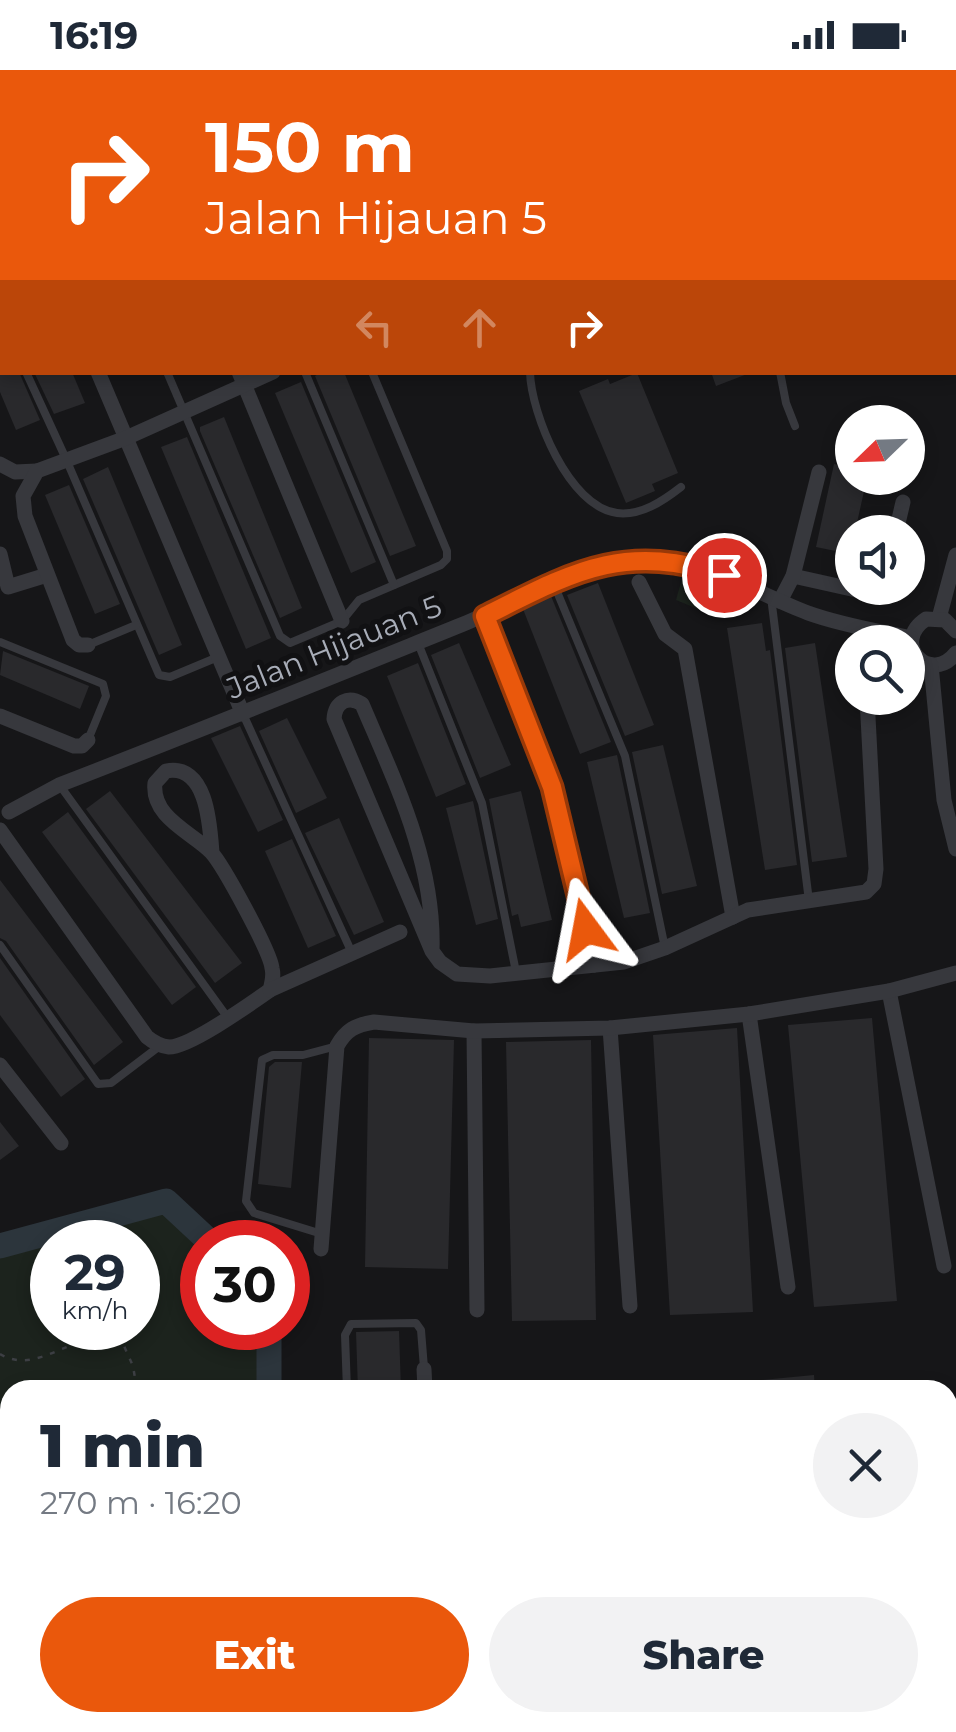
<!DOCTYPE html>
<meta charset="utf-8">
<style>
:root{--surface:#fff;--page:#f2f2f3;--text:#1f2937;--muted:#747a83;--accent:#ea580c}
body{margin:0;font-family:Montserrat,sans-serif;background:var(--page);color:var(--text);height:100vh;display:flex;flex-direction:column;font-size:38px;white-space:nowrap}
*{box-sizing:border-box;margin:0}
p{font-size:32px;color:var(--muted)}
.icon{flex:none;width:55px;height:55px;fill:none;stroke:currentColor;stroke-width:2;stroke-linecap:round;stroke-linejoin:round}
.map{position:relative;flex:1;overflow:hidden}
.details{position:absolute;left:0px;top:1310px;width:958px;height:352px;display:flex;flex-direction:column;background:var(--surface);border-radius:30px 30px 0 0;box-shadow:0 5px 15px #0003}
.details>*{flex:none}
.top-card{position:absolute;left:0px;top:0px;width:958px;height:305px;box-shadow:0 5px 15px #0003;background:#ea580c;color:#fff;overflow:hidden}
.needle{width:65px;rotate:247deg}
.buttons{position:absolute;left:835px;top:335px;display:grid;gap:20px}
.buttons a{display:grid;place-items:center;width:90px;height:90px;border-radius:50%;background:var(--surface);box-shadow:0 5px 15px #0003;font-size:50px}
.speed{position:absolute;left:30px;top:1150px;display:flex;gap:20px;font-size:50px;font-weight:700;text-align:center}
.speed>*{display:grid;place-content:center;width:130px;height:130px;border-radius:50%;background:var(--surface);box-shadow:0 5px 15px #0003;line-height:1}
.speed small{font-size:25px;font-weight:400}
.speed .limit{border:15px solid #d22;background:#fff;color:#111}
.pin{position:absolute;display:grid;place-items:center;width:85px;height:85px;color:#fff;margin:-42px;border:5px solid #fff;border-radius:50%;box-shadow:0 2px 10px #0007}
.me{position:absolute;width:110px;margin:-55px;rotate:347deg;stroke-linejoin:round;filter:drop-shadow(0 0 8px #0008)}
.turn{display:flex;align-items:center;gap:35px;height:210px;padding:0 40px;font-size:45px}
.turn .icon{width:130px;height:130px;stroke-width:2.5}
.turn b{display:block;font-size:70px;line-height:85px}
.lanes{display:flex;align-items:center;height:95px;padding:0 40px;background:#0003;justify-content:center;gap:50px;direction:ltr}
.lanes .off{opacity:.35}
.round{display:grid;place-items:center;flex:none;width:105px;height:105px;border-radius:52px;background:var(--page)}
.head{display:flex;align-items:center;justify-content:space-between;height:170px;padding:0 40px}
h1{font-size:60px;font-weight:800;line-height:75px}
.action{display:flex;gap:20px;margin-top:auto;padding:20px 40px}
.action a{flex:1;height:115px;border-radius:60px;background:var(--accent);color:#fff;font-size:40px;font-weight:800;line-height:115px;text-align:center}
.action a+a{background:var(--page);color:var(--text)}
.status{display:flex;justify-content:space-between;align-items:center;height:70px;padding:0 50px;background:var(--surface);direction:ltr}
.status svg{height:28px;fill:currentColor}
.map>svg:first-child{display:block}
.built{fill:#222225}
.green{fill:#1c231d;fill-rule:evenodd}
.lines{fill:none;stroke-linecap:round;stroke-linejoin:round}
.stream{stroke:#2c353c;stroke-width:4}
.river{stroke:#2c353c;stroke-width:25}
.building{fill:#29292c}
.path{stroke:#3d3f44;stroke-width:2.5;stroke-dasharray:5 8;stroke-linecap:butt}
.lane{stroke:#37383d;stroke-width:8}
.street{stroke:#37383d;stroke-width:15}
.route-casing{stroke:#983908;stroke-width:25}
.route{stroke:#ea580c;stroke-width:18}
.labels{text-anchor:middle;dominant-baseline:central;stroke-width:10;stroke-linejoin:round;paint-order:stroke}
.street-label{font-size:30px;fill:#a8adb8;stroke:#111113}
</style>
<div class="status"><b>16:19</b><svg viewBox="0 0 49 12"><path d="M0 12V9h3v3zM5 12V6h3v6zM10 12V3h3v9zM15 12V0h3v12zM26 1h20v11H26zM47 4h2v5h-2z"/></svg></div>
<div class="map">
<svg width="956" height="1662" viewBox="0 0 956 1662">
<rect width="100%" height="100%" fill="#161618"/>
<g class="built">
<polygon points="0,0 262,0 263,2 2,2 2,85"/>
<polygon points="340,0 630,0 632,2 341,2"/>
</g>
<g class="green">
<polygon points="752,0 956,0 956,140 955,2"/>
<polygon points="684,501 723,505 705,542 676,530"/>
<path d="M166 1131 210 1172H202V1258H269V1320H10V1652H302L304 1662H0V1176ZM52 1172H138V1258H52Z"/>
</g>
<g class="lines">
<polyline class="stream" points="932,1662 956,1647"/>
<g class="river">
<polyline points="0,1176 166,1131 210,1172"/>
<polyline points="269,1258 269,1320"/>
<polyline points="302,1652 304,1662"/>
</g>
</g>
<g class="building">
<polygon points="0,302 19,302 40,350 16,360 0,322"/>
<polygon points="34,302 72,302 85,333 54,344"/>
<polygon points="322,302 344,302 416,476 390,486 315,306"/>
<polygon points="711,302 749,302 750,303 716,316"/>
<polygon points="637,303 678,403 652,414 655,421 626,433 579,321 608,309 610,314"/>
<polygon points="301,312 376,492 351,503 275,323"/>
<polygon points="224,347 302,538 280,548 200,361 200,357"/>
<polygon points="187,367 271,568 246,579 161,377"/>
<polygon points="834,394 852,399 852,408 867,408 850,484 816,477"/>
<polygon points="108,397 182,575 159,585 83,409"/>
<polygon points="69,415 120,534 95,544 45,425"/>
<polygon points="598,513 654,655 625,666 567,525"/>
<polygon points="551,526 611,672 580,684 523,539"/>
<polygon points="762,553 766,581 770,580 797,795 765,800 727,558"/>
<polygon points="459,573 511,695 480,708 431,585"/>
<polygon points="815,573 847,787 812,792 785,578"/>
<polygon points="3,581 89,616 80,639 0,605"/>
<polygon points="418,593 466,714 436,727 387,606"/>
<polygon points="287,648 327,728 296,743 259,661"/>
<polygon points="240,656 283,750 258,762 211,668"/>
<polygon points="663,675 697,816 662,824 632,682"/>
<polygon points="617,685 650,843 624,848 587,692"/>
<polygon points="110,721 242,893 215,913 86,739"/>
<polygon points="521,721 552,850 521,857 518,844 512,846 489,729"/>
<polygon points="473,731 498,849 476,855 446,738"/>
<polygon points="68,742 196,917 172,935 42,762"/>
<polygon points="339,748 384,852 354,865 305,763"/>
<polygon points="292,769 336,866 308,878 265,781"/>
<polygon points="0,810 123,972 94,995 6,871 0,868"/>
<polygon points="0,888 85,1009 61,1027 0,945"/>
<polygon points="872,948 897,1231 814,1237 788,955"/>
<polygon points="737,958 753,1242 670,1245 653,965"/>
<polygon points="369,968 454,970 448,1199 365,1197"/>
<polygon points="591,970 596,1250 512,1251 506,972"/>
<polygon points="275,992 302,992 291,1118 258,1114 269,997"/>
<polygon points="0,1052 19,1076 0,1090"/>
<polygon points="399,1261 401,1320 358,1320 356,1262"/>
<polygon points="814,1305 815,1320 742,1320 741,1312"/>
</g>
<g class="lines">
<g class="path">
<polyline points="834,0 838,2"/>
<polyline points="955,79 956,81"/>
<path d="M0 1284C32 1303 61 1273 92 1270 102 1269 115 1274 124 1276L133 1296 137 1320"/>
<polyline points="0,1384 10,1381"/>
<polyline points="0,1607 10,1610"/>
<polyline points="294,1652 295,1662"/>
<polyline points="62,1662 68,1652"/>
</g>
<g class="lane">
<polyline points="154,0 155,2"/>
<polyline points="467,0 469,2"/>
<polyline points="442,2 448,0"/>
<polyline points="0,249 2,254"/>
<polyline points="26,302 66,389 159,605 170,607 218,587"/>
<polyline points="167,302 280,566 290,573 342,551 359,530 441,495 447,489 447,481 372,302"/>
<polyline points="305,302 394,515"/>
<path d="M530 302C531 344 569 437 617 443 641 446 663 431 681 417"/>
<polyline points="780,302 786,333 795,356"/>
<polyline points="553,512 625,686 665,878"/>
<polyline points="771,527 809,831"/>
<polyline points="0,572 103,614 106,626 88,670"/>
<polyline points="418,573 482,733 516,902"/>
<polyline points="88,575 136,555"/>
<polyline points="243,644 352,883"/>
<polyline points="61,717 228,948"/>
<polyline points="0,875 98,1014 111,1013 161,975"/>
<polyline points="322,1164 254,1143 246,1131 262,990 273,985 303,985 337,976"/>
<polyline points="347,1320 345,1265 351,1254 416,1253 421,1260 424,1298"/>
<polyline points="358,1652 358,1662"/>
</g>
<g class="street">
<polyline points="267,0 268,2"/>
<polyline points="323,0 324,2"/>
<polyline points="365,0 366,2"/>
<polyline points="600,0 602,2"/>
<polyline points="653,0 655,2"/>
<polyline points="0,135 2,137"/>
<polyline points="955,215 956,216"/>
<polyline points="955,244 956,245"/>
<polyline points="98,302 243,644"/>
<polyline points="239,302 342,551"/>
<polyline points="0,394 15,402 37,401"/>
<polyline points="896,462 903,432"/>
<polyline points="0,484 8,517 47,505"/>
<polyline points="793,506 856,520 875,518"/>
<polyline points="639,512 665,564 685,579 733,847"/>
<polyline points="780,531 793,506 819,402"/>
<polyline points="485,546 551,717 594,895"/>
<polyline points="939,548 956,485"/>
<path d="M956 561 945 550 926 549C890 573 930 616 956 583"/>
<polyline points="88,575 79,575 73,570 25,446 23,426 37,401 126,368 273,302"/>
<polyline points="931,595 944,730 956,779"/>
<polyline points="0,646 74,676 82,676 88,670"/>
<path d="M9 742 59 715C194 663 327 609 461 555 525 529 580 489 652 491 711 492 755 523 808 543 841 555 878 561 911 568"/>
<path d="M0 760 147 967C153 972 160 976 169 977 190 977 250 934 270 920 272 913 274 906 272 898 270 881 223 795 211 782 191 762 151 747 155 713L166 701C207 693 210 755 212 783"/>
<path d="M432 881C435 793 396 714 362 634 348 625 335 632 334 649L432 881 440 892 457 904 490 906 624 892 665 878 748 840 866 822 874 814 876 799 867 628"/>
<polyline points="270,920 400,862"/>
<polyline points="889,921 944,1196"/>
<polyline points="749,944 788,1217"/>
<polyline points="610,958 630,1236"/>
<polyline points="474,961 477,1240"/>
<polyline points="0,995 61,1073"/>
<path d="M321 1179 337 976C346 960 355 955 374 952L474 961 610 958 749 944 889 921 956 903"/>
<polyline points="424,1299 425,1320"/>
<polyline points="948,1348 956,1336"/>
<polyline points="948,1401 956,1380"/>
<polyline points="952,1494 956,1495"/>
<polyline points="444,1652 444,1662"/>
<polyline points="618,1652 620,1662"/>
<polyline points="802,1662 816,1652"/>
</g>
</g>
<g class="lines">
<g class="route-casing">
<path id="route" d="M586 859 552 717 485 546C573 502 623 472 724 505"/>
</g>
<use href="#route" class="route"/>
</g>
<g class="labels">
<g class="street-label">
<text transform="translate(334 577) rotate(-22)">Jalan Hijauan 5</text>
</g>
</g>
</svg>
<div class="buttons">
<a><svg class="needle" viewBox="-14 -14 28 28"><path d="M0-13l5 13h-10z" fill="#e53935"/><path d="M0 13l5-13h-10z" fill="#747a83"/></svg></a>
<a><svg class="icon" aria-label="sound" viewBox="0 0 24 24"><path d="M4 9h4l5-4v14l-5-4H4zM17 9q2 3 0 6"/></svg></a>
<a><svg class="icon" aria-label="search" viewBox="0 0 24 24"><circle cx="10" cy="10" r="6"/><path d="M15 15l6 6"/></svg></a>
</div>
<div class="speed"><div>29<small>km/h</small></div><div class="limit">30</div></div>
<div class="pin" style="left:724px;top:505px;background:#d93025"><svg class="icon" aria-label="arrive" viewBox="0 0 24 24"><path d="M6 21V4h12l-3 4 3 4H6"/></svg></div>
<svg class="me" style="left:586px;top:859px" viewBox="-20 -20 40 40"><path d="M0-17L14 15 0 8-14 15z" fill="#ea580c" stroke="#fff" stroke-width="4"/></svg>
<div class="top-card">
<div class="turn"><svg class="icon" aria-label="right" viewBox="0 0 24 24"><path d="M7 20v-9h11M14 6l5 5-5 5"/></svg><div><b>150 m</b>Jalan Hijauan 5</div></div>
<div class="lanes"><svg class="icon off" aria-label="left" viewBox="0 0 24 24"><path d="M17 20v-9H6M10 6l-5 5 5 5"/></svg><svg class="icon off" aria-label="ahead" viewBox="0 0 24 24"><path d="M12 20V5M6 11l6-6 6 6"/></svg><svg class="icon" aria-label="right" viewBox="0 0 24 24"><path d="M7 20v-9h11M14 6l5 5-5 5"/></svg></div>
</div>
<section class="details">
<div class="head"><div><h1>1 min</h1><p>270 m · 16:20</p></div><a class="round"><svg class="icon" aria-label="close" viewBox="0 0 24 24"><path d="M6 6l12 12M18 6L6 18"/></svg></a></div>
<div class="action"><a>Exit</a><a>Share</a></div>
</section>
</div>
